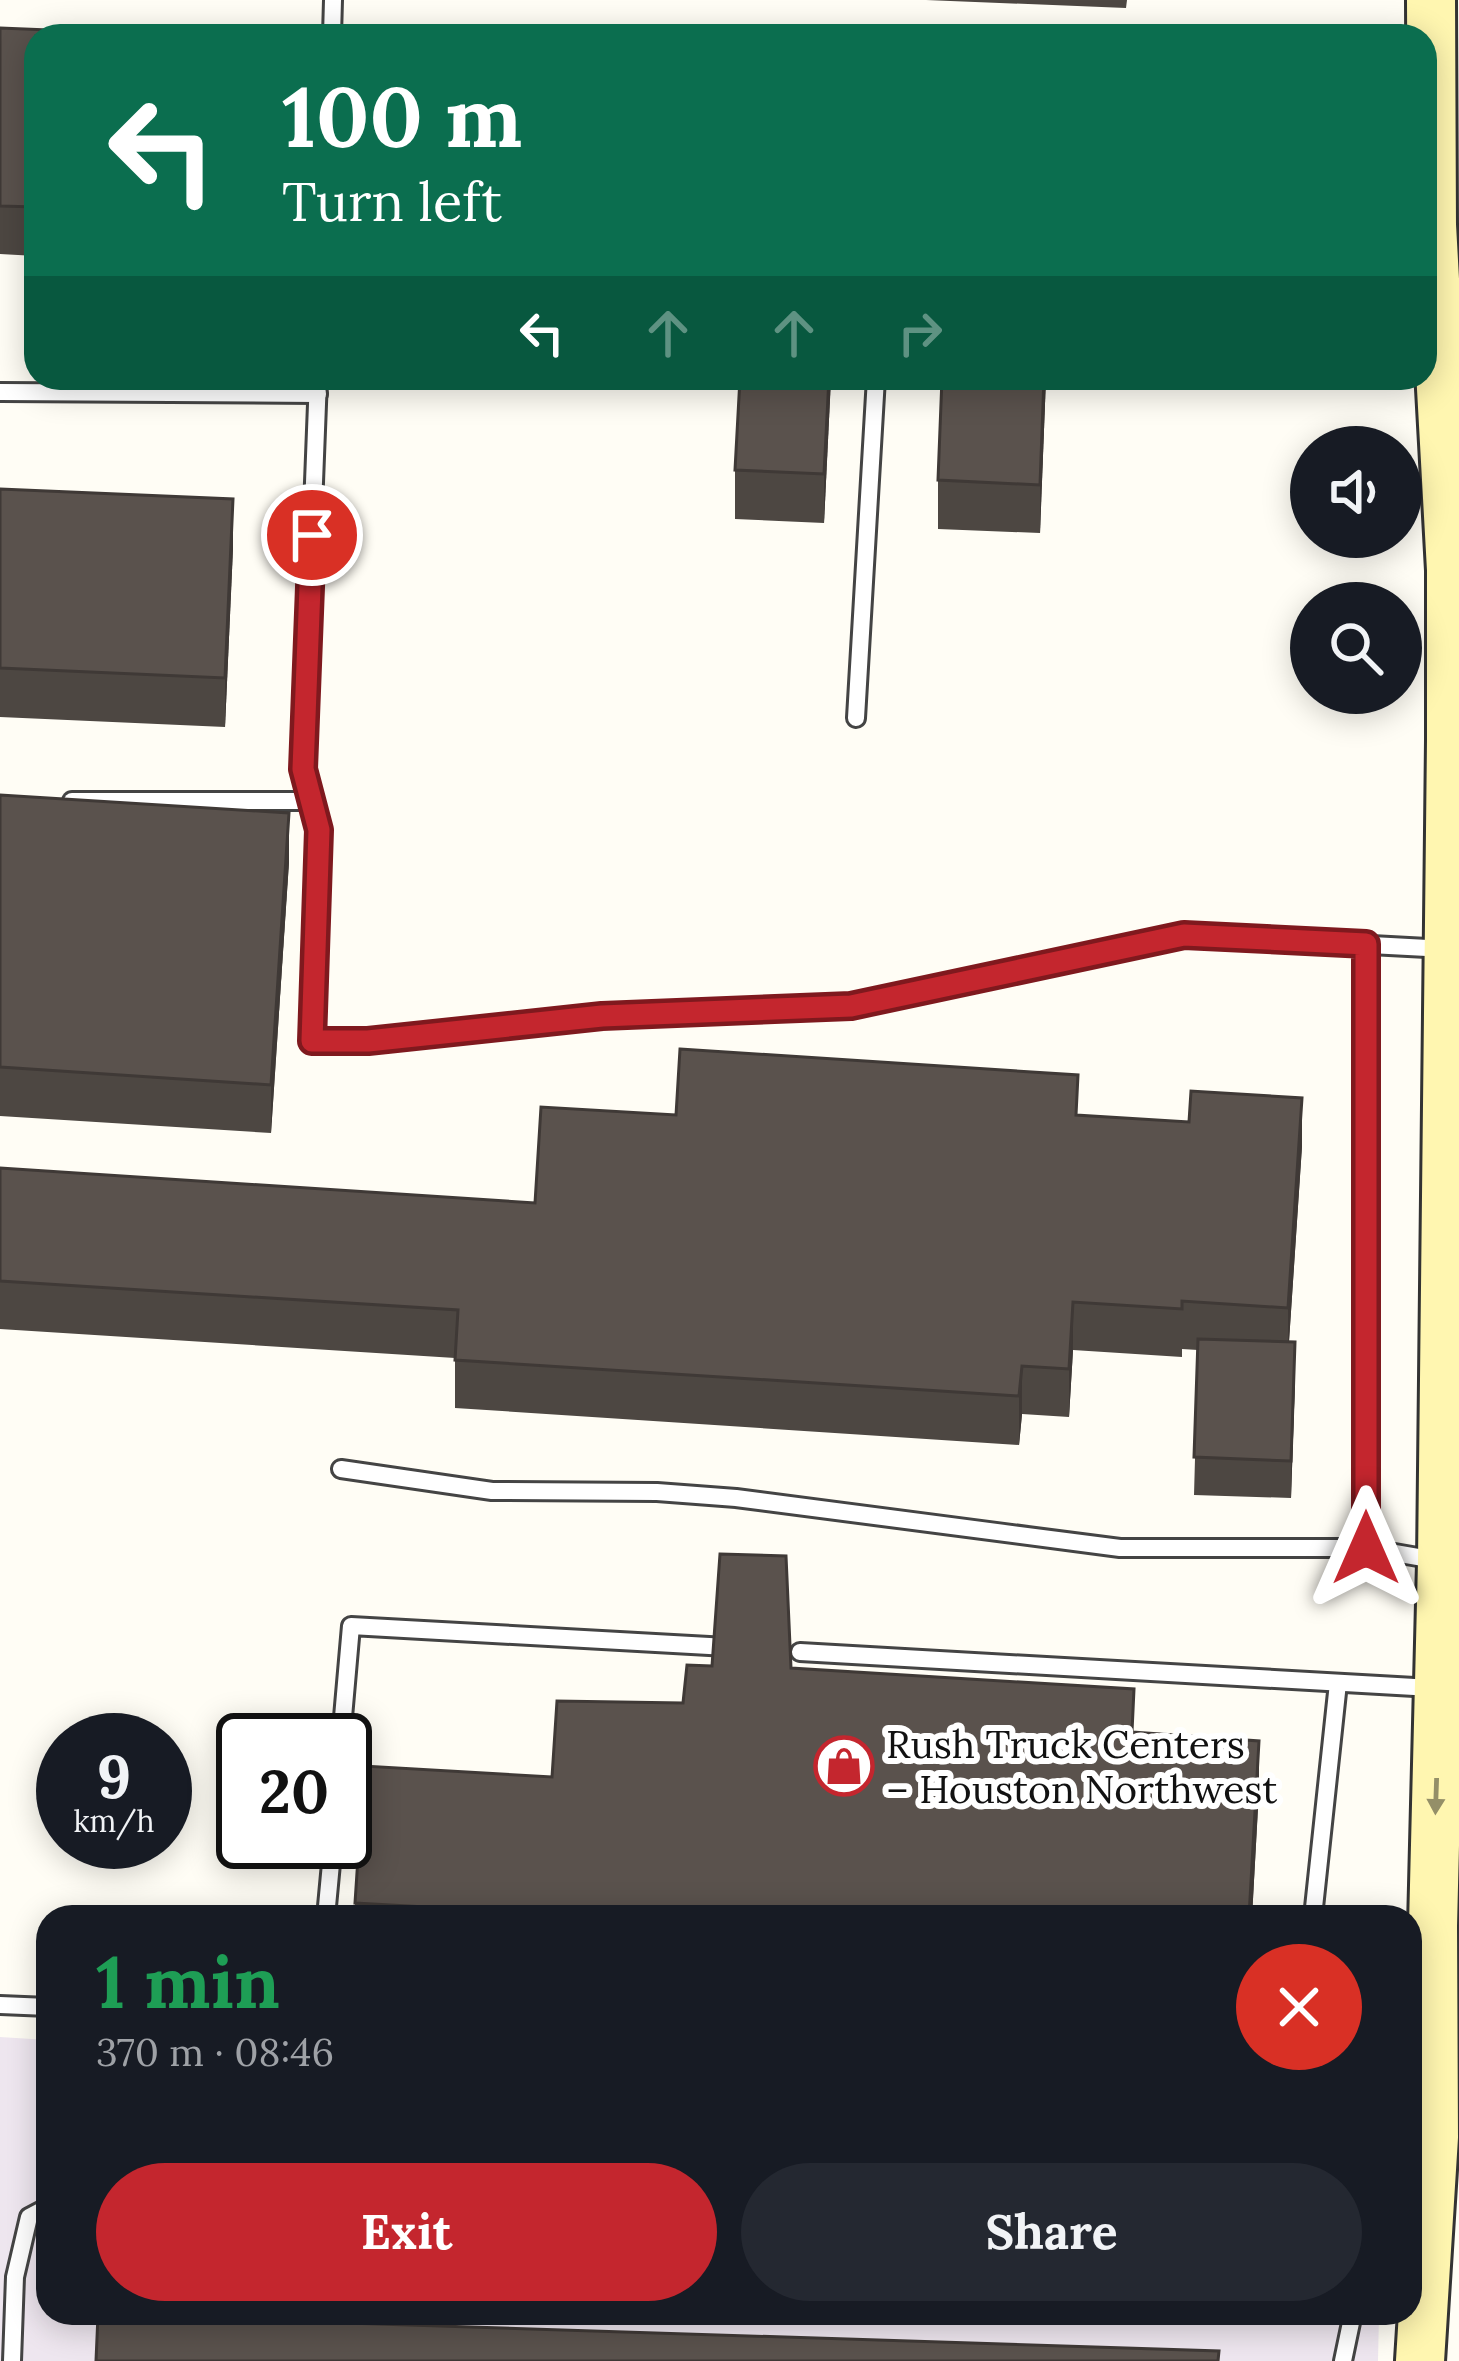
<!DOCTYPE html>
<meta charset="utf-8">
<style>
:root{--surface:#171b24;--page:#242831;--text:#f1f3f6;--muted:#9ea1a6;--accent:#c4262e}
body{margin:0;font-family:Lora,serif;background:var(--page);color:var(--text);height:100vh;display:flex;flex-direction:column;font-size:45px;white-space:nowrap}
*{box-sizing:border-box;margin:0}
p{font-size:39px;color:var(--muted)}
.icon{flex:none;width:66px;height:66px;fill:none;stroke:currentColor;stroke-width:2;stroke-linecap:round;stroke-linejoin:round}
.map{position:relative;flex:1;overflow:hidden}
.sheet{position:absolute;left:36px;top:1905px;width:1386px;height:420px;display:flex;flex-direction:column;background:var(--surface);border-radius:36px;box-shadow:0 6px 30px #0003}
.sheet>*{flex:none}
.banner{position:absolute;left:24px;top:24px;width:1413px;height:366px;border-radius:36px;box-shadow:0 6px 30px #0003;background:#0b6e4f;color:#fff;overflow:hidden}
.fabs{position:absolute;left:1290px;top:426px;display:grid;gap:24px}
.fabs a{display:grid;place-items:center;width:132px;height:132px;border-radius:50%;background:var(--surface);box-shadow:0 6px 30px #0003;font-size:60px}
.speed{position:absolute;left:36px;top:1713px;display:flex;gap:24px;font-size:60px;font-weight:700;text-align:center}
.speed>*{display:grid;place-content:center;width:156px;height:156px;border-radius:50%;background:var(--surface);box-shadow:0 6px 30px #0003;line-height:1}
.speed small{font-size:30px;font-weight:400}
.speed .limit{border:6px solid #111;border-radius:18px;background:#fff;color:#111}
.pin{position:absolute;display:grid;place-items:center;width:102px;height:102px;color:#fff;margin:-51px;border:6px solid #fff;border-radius:50%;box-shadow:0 3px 12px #0007}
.me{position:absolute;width:132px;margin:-66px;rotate:0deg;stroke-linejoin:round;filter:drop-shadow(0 0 9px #0008)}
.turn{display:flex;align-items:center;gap:42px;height:252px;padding:0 60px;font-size:54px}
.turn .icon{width:156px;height:156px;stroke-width:2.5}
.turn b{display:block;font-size:84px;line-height:102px}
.lanes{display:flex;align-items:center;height:114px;padding:0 60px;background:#0003;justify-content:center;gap:60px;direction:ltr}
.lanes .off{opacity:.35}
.round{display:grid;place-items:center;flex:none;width:126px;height:126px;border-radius:63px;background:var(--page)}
.head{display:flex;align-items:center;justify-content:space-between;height:204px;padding:0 60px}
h1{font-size:72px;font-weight:800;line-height:90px;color:#1e9e55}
.action{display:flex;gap:24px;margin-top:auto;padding:24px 60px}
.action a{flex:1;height:138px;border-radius:72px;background:var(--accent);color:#fff;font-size:48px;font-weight:800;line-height:138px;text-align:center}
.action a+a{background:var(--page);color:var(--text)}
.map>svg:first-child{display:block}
.industrial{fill:#eee6ef}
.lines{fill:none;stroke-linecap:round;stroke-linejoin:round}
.lane-casing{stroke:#444;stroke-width:22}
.secondary-casing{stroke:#333;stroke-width:54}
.lane{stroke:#fff;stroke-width:16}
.secondary{stroke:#fff6b0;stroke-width:48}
.wall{fill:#4d4742}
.shaded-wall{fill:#3f3936}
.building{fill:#5a524d;stroke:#3f3936;stroke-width:3}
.oneway{fill:#948f68}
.route-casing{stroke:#7f191e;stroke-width:30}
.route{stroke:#c4262e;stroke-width:21}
.labels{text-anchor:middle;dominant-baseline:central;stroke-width:12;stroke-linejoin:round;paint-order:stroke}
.poi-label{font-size:39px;fill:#111;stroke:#fff;text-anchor:start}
</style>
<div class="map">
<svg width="1459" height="2361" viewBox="0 0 1459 2361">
<rect width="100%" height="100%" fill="#fffdf5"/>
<polygon class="industrial" points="0,2037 48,2040 48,2313 1379,2313 1378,2361 0,2361"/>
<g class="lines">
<g class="lane-casing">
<g id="lane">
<polyline points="332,36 333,0"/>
<polyline points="318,378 303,769 319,830 312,1041 367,1041 603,1016 851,1007 1183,935 1446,949"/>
<polyline points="0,392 318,394"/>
<polyline points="856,718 876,378"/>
<polyline points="72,801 311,801"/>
<polyline points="1366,944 1366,1548"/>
<polyline points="341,1469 492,1491 657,1492 736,1498 1120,1548 1366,1548 1435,1560"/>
<polyline points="800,1652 1432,1688"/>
<polyline points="341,1740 351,1626 727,1647"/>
<polyline points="326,1917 333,1842"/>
<polyline points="1313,1917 1338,1683"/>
<polyline points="0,2005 48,2007"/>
<polyline points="12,2361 15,2277 29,2217 48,2207"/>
<polyline points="1343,2361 1353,2313"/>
</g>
</g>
<g class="secondary-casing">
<polyline id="secondary" points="1420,2361 1434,2137 1433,1926 1442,1562 1451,740 1451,570 1432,225 1431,0"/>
</g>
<use href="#lane" class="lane"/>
<use href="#secondary" class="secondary"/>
</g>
<g class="wall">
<polygon points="926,0 1127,0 1126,8"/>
<polygon points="0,28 36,36 36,256 0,254"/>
<polygon points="740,378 831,378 824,523 735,519 735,470"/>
<polygon points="1046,378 1040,533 938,529 938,480"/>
<polygon points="0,489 233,548 225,727 0,717"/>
<polygon points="0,795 289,862 271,1133 0,1116"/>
<polygon points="676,1115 1078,1115 1302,1146 1289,1342 1295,1380 1291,1498 1194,1495 1198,1350 1182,1349 1182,1357 1073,1350 1069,1417 1022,1414 1019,1445 455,1408 455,1358 0,1329 0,1168 535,1203"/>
<polygon points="712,1666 791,1668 1134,1732 1259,1789 1252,1917 355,1917 355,1903 552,1777 683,1703"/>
</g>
<g class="shaded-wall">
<polygon points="829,378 831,378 824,523 824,474"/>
<polygon points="1044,378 1046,378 1040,533 1040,485"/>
<polygon points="233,499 233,548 225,727 225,678"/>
<polygon points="289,813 289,862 271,1133 271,1085"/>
<polygon points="1302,1098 1302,1146 1288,1356 1288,1308"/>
<polygon points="1073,1302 1073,1350 1069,1417 1069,1369"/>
<polygon points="1295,1342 1295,1380 1291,1498 1291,1461"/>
<polygon points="1022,1366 1022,1414 1019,1445 1019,1396"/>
<polygon points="1259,1741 1259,1789 1252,1917 1249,1917"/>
</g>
<g class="building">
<polygon points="0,28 196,36 36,36 36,207 0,206"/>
<polygon points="740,378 829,378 824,474 735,470"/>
<polygon points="942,378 1044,378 1040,485 938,480"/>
<polygon points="0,489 233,499 225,678 0,668"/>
<polygon points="0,795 289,813 271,1085 0,1067"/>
<polygon points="680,1049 1078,1075 1076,1115 1189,1122 1191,1091 1302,1098 1288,1308 1182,1301 1182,1309 1073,1302 1069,1369 1022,1366 1019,1396 455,1360 458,1310 0,1281 0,1168 535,1203 541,1107 676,1115"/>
<polygon points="1198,1339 1295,1342 1291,1461 1194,1457"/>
<polygon points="720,1554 786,1556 791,1668 1134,1689 1132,1732 1259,1741 1249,1917 600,1917 355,1903 364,1766 552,1777 557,1701 683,1703 687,1665 712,1666"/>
<polygon points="98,2315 1219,2351 1218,2361 96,2361"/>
</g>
<defs><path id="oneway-solid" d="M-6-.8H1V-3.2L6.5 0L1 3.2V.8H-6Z" transform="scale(3)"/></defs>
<use class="oneway" href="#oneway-solid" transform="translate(1436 1796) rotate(92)"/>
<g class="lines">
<g class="route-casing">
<polyline id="route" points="312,535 303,769 319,830 312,1041 368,1041 602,1016 851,1006 1184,935 1366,944 1366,1548"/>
</g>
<use href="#route" class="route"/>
</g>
<defs>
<g id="shop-ring" transform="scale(3)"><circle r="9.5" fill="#fff" stroke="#c4262e" stroke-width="1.5"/><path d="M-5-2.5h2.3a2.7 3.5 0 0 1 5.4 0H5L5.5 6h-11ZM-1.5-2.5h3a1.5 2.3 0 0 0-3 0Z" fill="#c4262e"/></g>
</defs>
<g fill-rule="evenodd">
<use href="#shop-ring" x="844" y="1766"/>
</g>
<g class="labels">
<g class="poi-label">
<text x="886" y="1744">Rush Truck Centers<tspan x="886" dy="45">– Houston Northwest</tspan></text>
</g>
</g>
</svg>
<div class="fabs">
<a><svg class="icon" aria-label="sound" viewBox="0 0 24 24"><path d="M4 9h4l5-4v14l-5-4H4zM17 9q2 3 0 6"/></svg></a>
<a><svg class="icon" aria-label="search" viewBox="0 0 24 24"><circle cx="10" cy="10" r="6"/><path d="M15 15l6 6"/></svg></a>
</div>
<div class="speed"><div>9<small>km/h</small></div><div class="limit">20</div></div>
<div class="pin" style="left:312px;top:535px;background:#d93025"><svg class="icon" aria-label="arrive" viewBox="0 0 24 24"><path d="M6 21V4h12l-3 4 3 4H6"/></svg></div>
<svg class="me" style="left:1366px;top:1548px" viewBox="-20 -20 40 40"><path d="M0-17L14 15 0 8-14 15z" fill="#c4262e" stroke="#fff" stroke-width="4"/></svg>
<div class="banner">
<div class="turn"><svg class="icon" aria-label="left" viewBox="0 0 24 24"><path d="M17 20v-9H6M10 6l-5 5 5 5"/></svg><div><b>100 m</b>Turn left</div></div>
<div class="lanes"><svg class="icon" aria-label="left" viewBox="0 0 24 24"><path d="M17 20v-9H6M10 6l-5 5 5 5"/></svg><svg class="icon off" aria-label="ahead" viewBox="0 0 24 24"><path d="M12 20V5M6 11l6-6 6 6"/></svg><svg class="icon off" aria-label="ahead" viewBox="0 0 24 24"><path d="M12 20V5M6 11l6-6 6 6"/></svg><svg class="icon off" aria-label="right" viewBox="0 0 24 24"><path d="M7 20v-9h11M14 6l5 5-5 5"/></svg></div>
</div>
<section class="sheet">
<div class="head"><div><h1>1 min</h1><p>370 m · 08:46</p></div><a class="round" style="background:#d93025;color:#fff"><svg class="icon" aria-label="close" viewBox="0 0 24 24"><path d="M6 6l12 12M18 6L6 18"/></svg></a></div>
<div class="action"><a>Exit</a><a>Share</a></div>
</section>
</div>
